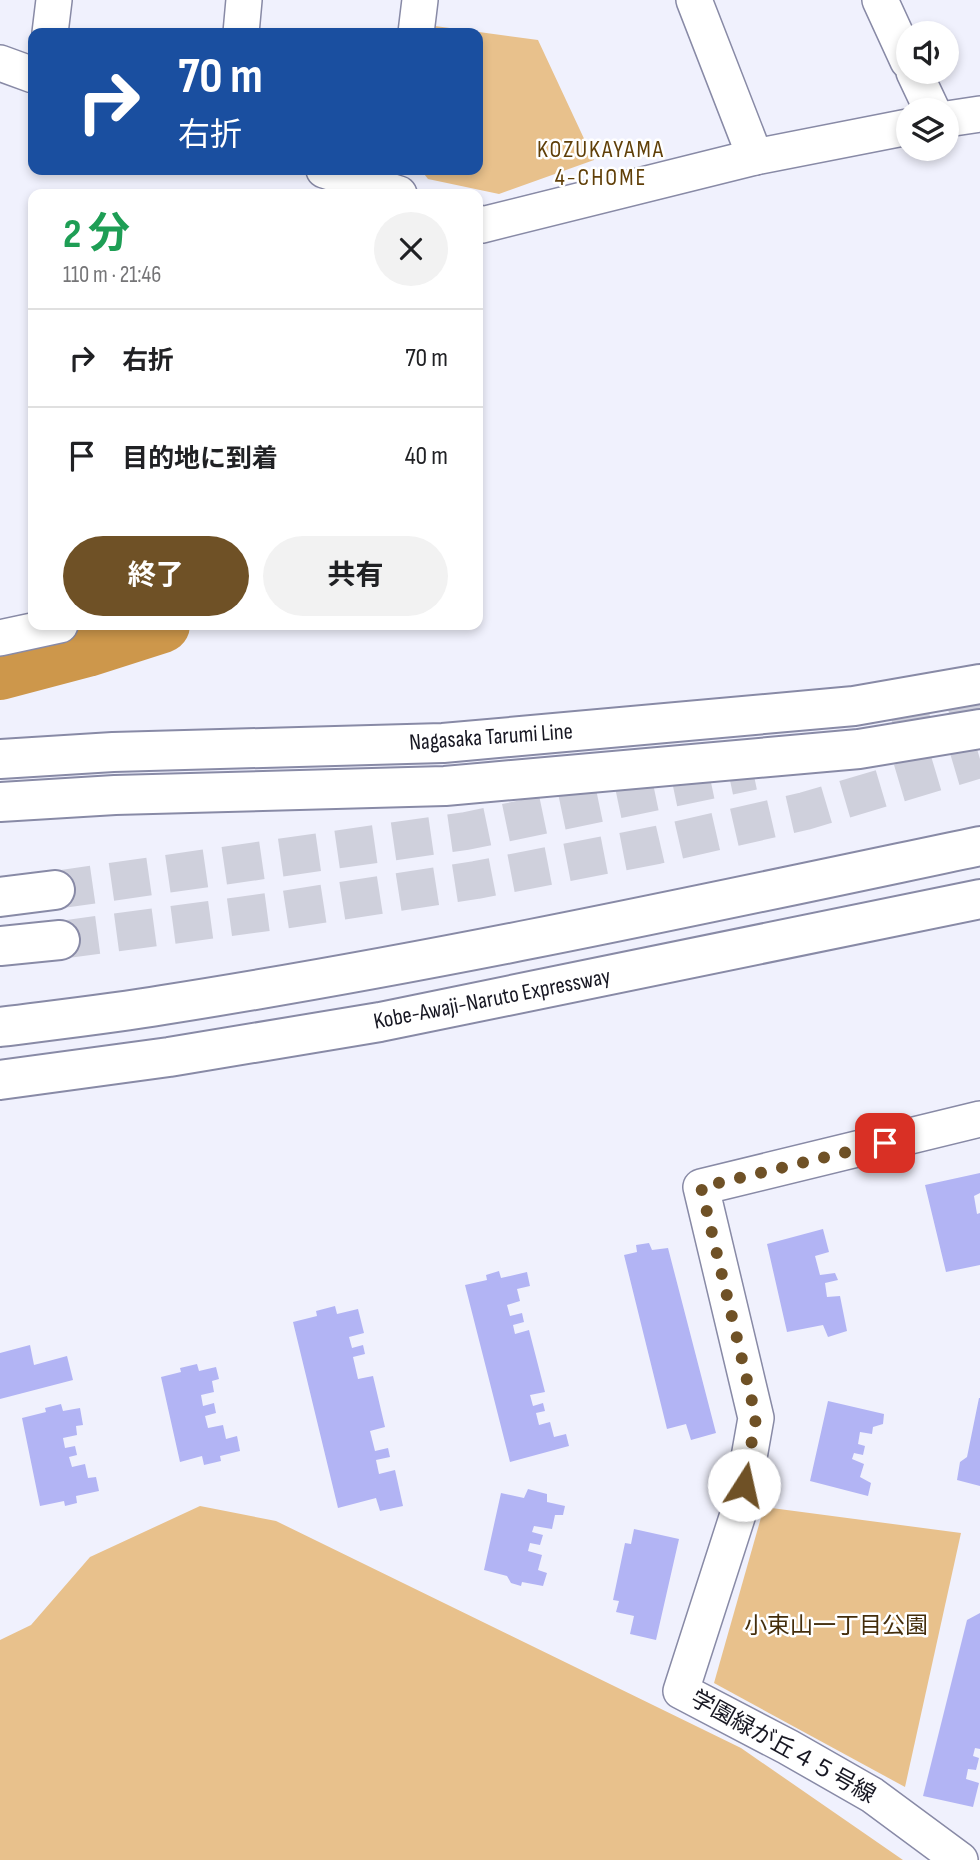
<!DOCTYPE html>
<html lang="ja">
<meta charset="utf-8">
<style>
:root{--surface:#fff;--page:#f2f2f2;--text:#202124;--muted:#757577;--line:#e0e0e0;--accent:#6f5126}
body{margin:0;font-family:"Sofia Sans Condensed","Noto Sans JP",sans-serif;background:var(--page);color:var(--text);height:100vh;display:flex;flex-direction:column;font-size:26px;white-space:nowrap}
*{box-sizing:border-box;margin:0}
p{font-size:23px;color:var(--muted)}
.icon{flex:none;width:38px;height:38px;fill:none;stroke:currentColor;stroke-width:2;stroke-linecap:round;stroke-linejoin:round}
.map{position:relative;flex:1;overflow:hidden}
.side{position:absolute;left:28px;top:189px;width:455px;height:441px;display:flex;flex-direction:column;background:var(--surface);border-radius:14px;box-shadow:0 4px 10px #0003}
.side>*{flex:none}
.banner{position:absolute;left:28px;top:28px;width:455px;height:147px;border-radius:14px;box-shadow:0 4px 10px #0003;background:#1a4fa0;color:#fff;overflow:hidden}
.controls{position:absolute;left:896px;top:21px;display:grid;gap:14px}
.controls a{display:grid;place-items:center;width:63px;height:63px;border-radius:50%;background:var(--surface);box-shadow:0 4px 10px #0003;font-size:35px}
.pin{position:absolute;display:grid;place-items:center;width:60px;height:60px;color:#fff;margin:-30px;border-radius:14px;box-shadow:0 4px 10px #0006}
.me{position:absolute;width:77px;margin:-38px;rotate:10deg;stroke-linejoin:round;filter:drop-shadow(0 0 5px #0008)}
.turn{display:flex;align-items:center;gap:24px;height:147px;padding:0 35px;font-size:32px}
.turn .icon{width:91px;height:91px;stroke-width:2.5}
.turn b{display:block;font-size:49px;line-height:60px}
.round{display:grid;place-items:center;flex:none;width:74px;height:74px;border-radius:37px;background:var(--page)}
.headline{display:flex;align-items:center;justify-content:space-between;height:119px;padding:0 35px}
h1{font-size:42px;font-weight:700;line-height:52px;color:#1e9e55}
.action{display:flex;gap:14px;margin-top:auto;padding:14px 35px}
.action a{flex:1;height:80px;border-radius:42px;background:var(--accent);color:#fff;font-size:28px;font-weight:700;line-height:80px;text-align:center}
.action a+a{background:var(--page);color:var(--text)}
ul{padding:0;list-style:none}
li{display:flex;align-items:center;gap:21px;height:98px;padding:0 35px;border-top:2px solid var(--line)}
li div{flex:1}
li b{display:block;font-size:26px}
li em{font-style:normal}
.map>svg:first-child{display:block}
.green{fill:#e8c18c}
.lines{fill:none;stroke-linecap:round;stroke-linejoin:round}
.river{stroke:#cd974b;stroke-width:56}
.building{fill:#b2b4f4}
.highway-tunnel{stroke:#cfd0dc;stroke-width:38;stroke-dasharray:38 19;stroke-linecap:butt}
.minor-casing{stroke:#888aa6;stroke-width:38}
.major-casing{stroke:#888aa6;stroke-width:42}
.highway-casing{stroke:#888aa6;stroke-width:42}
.minor{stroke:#fff;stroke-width:35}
.major{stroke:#fff;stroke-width:38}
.highway{stroke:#fff;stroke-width:38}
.route{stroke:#6f5126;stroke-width:12;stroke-dasharray:0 21.6}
.labels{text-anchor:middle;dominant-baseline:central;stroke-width:5;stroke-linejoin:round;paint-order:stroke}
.street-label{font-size:23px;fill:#171722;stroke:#fff}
.park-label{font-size:23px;fill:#442e0c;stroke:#fff}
.neighbourhood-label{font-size:24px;letter-spacing:2px;fill:#603f08;stroke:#fff}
</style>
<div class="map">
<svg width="980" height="1860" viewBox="0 0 980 1860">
<rect width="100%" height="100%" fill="#f0f1fd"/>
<g class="green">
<polygon points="435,26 538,40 594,160 499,194 428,179 421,170 478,170 478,33 434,33"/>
<polygon points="200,1506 276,1521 741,1748 903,1860 0,1860 0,1640 31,1625 90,1557"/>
<polygon points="764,1507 961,1533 905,1787 714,1683"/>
</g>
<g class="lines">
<polyline class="river" points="0,672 87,649 162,625"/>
</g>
<g class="building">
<polygon points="980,1173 980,1193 974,1196 977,1214 980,1213 980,1265 946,1272 925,1185"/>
<polygon points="823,1229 829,1252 815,1256 820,1275 835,1273 838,1280 825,1283 827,1297 840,1296 847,1331 828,1337 823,1325 787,1332 767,1244"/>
<polygon points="649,1243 652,1250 668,1248 716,1433 691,1440 686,1424 667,1429 624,1255 637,1252 636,1245"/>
<polygon points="499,1271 501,1278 527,1272 530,1286 517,1289 520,1301 507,1305 510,1316 522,1313 524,1322 513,1325 515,1334 529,1330 545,1392 530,1395 533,1406 543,1403 545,1411 536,1413 539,1425 550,1422 554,1437 566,1434 569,1446 510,1462 465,1285 487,1280 486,1275"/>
<polygon points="335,1306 337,1314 358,1309 364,1333 349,1337 352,1348 363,1345 365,1354 353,1357 358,1379 373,1376 385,1427 370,1431 375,1451 388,1448 390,1457 376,1460 379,1474 395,1470 403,1506 380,1511 376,1498 338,1508 293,1322 317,1316 316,1311"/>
<polygon points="30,1345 34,1365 67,1356 73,1380 0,1399 0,1353"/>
<polygon points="197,1364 199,1371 216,1367 219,1379 212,1381 214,1392 201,1395 203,1406 214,1403 216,1413 205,1416 208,1428 223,1425 226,1439 237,1436 240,1451 220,1456 221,1461 204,1465 202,1456 180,1462 161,1377 181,1372 180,1368"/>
<polygon points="979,1398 980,1398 980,1486 957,1480 960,1462 967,1457"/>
<polygon points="828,1401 884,1414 883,1424 873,1427 872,1434 860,1432 858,1444 865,1446 863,1455 854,1453 852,1459 864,1464 860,1477 871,1483 868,1496 810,1481"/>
<polygon points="61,1404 63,1411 80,1408 83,1425 76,1426 77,1435 63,1438 65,1448 75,1446 77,1455 69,1457 72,1467 85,1464 88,1478 96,1477 99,1491 76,1496 77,1503 65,1506 64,1501 40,1506 22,1418 46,1412 45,1408"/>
<polygon points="528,1489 547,1494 547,1502 565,1506 563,1515 555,1515 552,1529 534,1526 532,1532 543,1535 540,1545 530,1543 528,1551 542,1555 538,1570 547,1573 543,1586 522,1582 521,1586 511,1583 507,1576 484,1570 501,1493 524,1498"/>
<polygon points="634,1529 679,1539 656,1640 630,1634 634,1616 616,1612 619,1601 613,1600 625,1543 631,1544"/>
<polygon points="980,1613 980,1749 975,1748 973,1756 979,1758 976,1770 968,1769 966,1779 979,1783 973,1807 923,1796 967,1620"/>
</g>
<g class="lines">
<g class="highway-tunnel">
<polyline points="895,731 980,704"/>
<polyline points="55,890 466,831 753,771"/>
<polyline points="60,940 276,911 476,880 657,845 805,811 980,759"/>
</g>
<g class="minor-casing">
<g id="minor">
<polyline points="694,0 755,157"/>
<polyline points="880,0 908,61"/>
<polyline points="50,33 54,0"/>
<polyline points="241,33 244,0"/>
<polyline points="416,33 420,0"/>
<polyline points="0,63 33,75"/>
<polyline points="914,72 932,110"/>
<polyline points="947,119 980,114"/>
<polyline points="324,170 399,194"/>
<polyline points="478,223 482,225 755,157 908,127"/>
<polyline points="0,638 60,625"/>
<polyline points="960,1860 872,1795 788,1747 681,1691 740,1508 756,1418 701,1187 980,1119"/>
</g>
</g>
<g class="major-casing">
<g id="major">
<polyline points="0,759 113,752 443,743 854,706 980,684"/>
<polyline points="0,802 115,795 445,786 859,749 980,729"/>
</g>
</g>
<g class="highway-casing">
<g id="highway">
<polyline points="0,897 55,890"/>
<polyline points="0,946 60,940"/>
<path d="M0 1027C54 1020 109 1014 163 1005 437 962 709 903 980 846"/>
<polyline points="0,1080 169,1057 380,1022 980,899"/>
</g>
</g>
<use href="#minor" class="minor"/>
<use href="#major" class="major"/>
<use href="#highway" class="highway"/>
</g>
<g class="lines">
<polyline class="route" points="744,1485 756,1418 701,1187 885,1143"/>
</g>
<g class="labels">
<g class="street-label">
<text transform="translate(491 737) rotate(-4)">Nagasaka Tarumi Line</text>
<text transform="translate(492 999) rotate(-11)">Kobe-Awaji-Naruto Expressway</text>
<text transform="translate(783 1747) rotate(29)">学園緑が丘４５号線</text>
</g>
<g class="park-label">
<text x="836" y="1626">小束山一丁目公園</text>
</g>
<g class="neighbourhood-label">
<text x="601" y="149">KOZUKAYAMA<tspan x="601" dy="28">4-CHOME</tspan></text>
</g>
</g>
</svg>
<div class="controls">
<a><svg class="icon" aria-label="sound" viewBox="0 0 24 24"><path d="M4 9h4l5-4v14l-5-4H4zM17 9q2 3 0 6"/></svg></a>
<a><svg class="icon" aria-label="layers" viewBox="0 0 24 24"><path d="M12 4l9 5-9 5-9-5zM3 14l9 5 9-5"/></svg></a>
</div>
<div class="pin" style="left:885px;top:1143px;background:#d93025"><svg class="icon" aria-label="arrive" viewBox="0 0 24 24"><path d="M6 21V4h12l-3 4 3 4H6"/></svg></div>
<svg class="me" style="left:744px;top:1485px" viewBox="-20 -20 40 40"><circle r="19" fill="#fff"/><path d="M0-13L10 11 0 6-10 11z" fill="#6f5126"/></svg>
<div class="banner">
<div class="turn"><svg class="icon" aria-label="right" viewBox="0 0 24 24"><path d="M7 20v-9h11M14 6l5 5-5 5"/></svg><div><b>70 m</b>右折</div></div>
</div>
<section class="side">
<div class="headline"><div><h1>2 分</h1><p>110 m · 21:46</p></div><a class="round"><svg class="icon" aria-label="close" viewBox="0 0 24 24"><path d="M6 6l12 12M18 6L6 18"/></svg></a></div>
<ul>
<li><svg class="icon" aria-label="right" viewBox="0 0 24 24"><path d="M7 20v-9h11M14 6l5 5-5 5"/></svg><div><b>右折</b></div><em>70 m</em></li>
<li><svg class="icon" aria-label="arrive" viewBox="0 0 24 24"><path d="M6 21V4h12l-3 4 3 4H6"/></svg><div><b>目的地に到着</b></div><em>40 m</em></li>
</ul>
<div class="action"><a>終了</a><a>共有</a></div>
</section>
</div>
